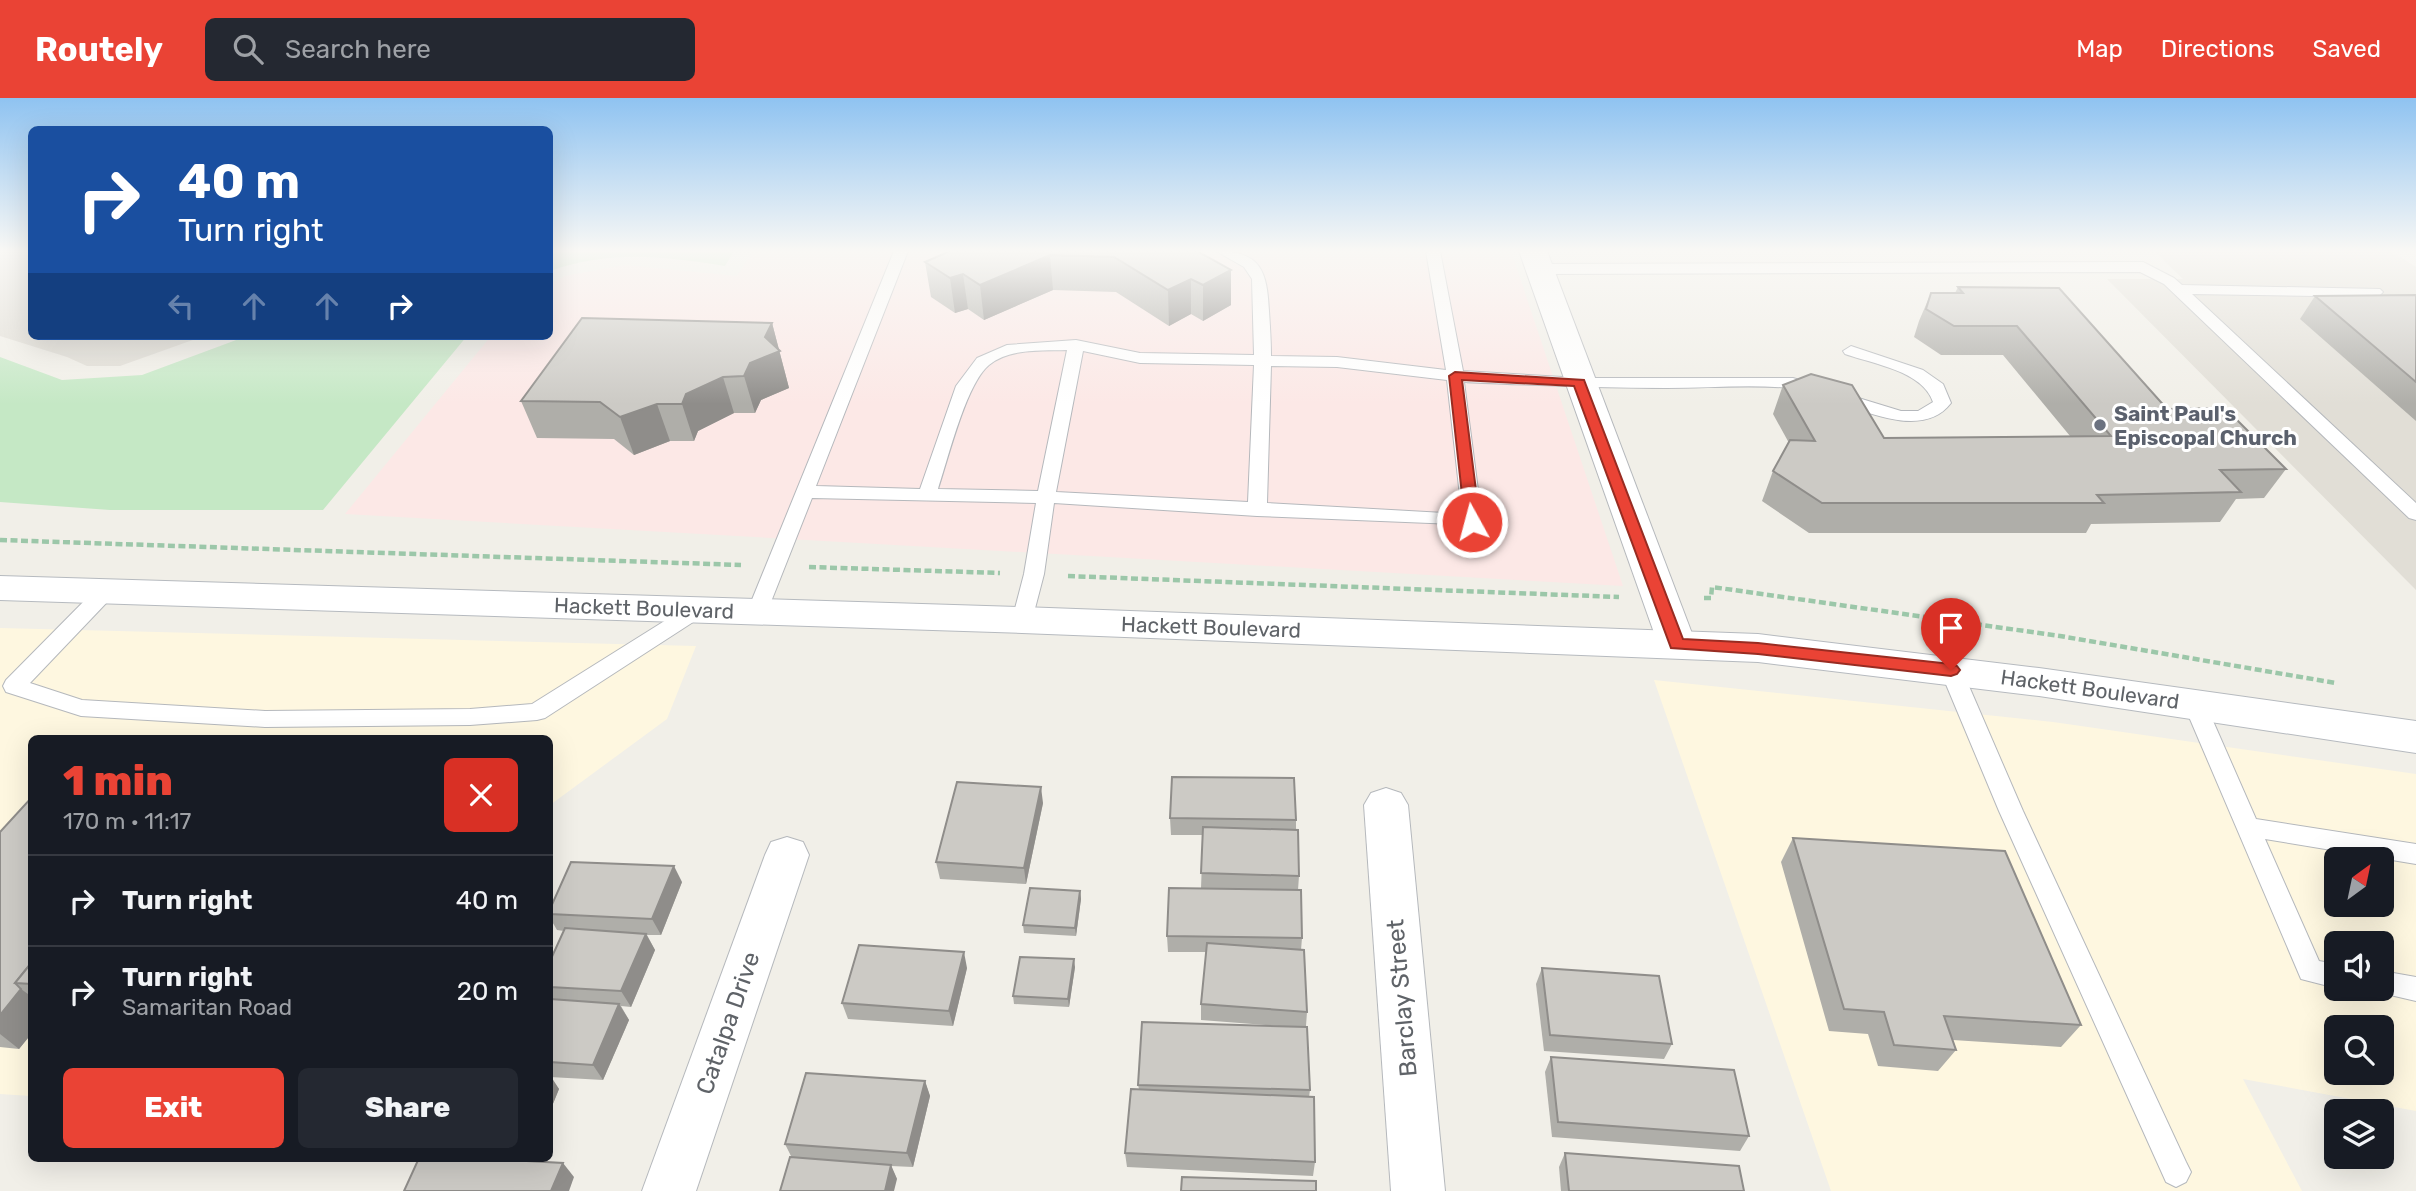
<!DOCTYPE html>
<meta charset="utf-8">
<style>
:root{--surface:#171b24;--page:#242831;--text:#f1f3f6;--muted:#9ea1a6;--line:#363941;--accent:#ea4335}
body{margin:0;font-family:Rubik,sans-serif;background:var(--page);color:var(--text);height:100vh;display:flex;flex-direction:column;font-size:26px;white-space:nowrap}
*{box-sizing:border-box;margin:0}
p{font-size:23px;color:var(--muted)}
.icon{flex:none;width:38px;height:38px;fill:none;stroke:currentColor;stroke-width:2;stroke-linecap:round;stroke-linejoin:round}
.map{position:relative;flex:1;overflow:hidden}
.drawer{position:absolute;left:28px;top:637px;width:525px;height:427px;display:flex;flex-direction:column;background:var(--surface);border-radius:10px;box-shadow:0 7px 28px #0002}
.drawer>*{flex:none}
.hud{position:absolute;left:28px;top:28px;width:525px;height:214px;border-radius:10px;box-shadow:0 7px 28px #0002;background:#1a4fa0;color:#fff;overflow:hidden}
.needle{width:46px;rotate:33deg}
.buttons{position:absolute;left:2324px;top:749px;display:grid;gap:14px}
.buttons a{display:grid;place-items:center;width:70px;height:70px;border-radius:10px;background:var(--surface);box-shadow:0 7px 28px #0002;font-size:35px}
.pin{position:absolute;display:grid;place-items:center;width:60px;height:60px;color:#fff;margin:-72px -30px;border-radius:50% 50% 50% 0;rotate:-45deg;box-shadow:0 0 7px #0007}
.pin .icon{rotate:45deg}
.me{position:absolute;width:77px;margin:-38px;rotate:353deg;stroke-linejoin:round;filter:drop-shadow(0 0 5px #0008)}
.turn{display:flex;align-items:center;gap:24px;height:147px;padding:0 35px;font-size:32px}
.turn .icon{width:91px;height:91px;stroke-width:2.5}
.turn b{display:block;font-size:49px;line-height:60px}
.lanes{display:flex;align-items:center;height:66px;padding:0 35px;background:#0003;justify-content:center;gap:35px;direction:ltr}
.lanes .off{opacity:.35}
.round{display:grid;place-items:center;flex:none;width:74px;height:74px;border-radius:10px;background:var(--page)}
.overview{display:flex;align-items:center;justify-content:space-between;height:119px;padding:0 35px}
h1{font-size:42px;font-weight:800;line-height:52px;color:var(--accent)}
.primary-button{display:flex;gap:14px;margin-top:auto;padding:14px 35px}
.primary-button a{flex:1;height:80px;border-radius:10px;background:var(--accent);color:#fff;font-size:28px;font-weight:800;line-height:80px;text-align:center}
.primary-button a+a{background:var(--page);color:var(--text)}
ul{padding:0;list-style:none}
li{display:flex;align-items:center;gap:21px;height:91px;padding:0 35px;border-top:2px solid var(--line)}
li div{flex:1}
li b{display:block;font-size:26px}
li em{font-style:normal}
header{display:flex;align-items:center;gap:42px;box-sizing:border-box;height:98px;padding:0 35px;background:var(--accent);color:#fff}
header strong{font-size:33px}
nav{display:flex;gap:38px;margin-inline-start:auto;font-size:24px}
.search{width:490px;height:63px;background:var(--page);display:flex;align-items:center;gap:18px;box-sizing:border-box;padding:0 24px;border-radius:10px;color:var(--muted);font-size:26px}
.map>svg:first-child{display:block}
.commercial{fill:#fef7e0;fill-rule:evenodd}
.education{fill:#e1ded6}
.medical{fill:#fce8e6}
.green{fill:#c5e8c5}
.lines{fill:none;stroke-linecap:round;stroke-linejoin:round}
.lane-casing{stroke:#b5b8bc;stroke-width:2}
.street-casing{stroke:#b5b8bc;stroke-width:2}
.secondary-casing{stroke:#b6babf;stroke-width:2}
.path{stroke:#9cc7a9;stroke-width:4.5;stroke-dasharray:7 3.5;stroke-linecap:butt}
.lane{fill:#fff;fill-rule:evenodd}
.street{fill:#fff;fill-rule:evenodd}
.secondary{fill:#fff;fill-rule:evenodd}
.wall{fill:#afaea9}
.shaded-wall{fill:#8f8d8a}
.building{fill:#cccac5;stroke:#8f8d8a;stroke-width:2}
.route{fill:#ea4335;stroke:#982c22;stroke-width:2}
.worship-dot{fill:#6b7280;stroke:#fff;stroke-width:2.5}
.labels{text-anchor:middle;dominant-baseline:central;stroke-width:6;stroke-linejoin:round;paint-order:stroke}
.worship-label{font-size:21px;font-weight:bold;fill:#5b616d;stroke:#fff;text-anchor:start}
.street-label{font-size:21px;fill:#5f6368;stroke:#fff}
.near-street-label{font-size:24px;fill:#5f6368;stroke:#fff}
</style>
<header>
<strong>Routely</strong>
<div class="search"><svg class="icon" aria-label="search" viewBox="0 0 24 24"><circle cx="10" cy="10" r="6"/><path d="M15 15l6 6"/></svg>Search here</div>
<nav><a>Map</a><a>Directions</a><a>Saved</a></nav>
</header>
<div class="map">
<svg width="2416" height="1093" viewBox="0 0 2416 1093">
<rect width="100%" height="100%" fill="#f1efe8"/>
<g class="commercial">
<polygon points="0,530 696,548 667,621 550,707 550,640 32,640 31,998 0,996"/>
<path d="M1654 582 2053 624 2416 676V1013L2243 981 2302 1093H1831ZM2336 761H2382V807H2336ZM2336 845H2382V891H2336ZM2336 929H2382V975H2336Z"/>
</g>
<g class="education">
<polygon points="0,153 31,153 32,238 204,238 120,268 87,268 67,259 0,238"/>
<polygon points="2154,153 2391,153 2416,169 2416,492 2107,181 2183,181"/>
</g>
<polygon class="medical" points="753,153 1511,153 1623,488 345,416 491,238 550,238 550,186 565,178 624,167 737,178"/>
<g class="green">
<path d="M550 153H734L725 168C660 158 612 152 550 173Z"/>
<polygon points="247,238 467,238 323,412 110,412 0,404 0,259 62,282 142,277"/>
</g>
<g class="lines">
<g class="lane-casing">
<g id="lane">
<path d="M894 153H908L816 388 920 391 956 288 977 260 1007 247 1076 242 1140 255 1254 257 1252 181 1244 169 1216 153C1261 153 1267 173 1269 213 1270 228 1271 243 1271 258L1337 259 1446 272 1426 153H1440L1463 273 1580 280H1793L1901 313H1918L1933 304C1923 273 1873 266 1845 256L1843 253 1851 248 1923 272 1943 286 1951 305C1916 351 1834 295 1790 290 1751 286 1707 290 1667 290 1599 290 1532 287 1464 284L1482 423 1479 427 1257 418 1054 405 1044 476 1032 522 1029 527H1015L1012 522 1024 476 1036 405 812 400 767 514 764 519H750L747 514ZM1067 252 1038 393 938 391C948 361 966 286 989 267 1009 250 1042 253 1067 252ZM1083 253 1140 265 1254 267 1248 404 1056 394ZM1271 268 1337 269 1447 282 1462 416 1267 405Z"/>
<polygon points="2143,164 2174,180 2182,187 2380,191 2383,194 2380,197 2375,199 2192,196 2416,405 2416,422 2409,420 2164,186 2140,174 1539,176 1531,171 1539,166"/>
<polygon points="105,487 112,489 115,494 112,499 30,585 82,602 265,613 470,611 532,606 690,507 704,507 707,512 704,517 545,620 537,622 470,627 265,629 81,618 6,594 3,588 6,582 98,489"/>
<polygon points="1951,564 1959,567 1962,572 2023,713 2186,1064 2191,1074 2186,1084 2176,1089 2166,1084 1999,713 1940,572 1943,567"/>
<polygon points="2195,599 2203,601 2206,607 2256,721 2416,746 2416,766 2265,741 2319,863 2336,866 2336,890 2301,881 2184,607 2187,601"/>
<polygon points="2382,873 2416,879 2416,903 2373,893 2371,891 2382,891"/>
</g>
</g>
<g class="street-casing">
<g id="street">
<polygon points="1519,153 1547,153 1696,546 1691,556 1677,560 1663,556 1658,546"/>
<polygon points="1386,690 1401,695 1408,707 1445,1093 1391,1093 1364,707 1371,695"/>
<polygon points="787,739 803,744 809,757 696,1093 642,1093 765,757 771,744"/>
</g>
</g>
<g class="secondary-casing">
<polygon id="secondary" points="0,478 1022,509 1758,536 2039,570 2416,623 2416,655 2039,598 1758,564 1022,535 0,502"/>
</g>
<g class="path">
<polyline points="0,442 741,467"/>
<polyline points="809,469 1000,475"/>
<polyline points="1068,478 1619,499"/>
<polyline points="1704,500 1711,500 1712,489 2060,538 2336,585"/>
</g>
<use href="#lane" class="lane"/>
<use href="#street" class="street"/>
<use href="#secondary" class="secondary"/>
</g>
<g class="wall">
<polygon points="950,153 1197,153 1231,207 1203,223 1191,216 1169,228 1116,194 1053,192 984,222 968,211 955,215 931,199 925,164"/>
<polygon points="1958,189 2167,311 2286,371 2264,400 2236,401 2220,424 2091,426 2086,435 1809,435 1762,403 1773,373 1789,345 1773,316 1783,287 1884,340 2070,338 2003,257 1941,257 1914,239 1919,223 1931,195 1955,195"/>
<polygon points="2416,197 2416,323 2300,221 2315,198"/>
<polygon points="772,225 789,290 761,302 755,315 734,315 698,333 694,343 670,343 634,357 614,341 537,340 521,303"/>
<polygon points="32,699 32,935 19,951 0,949 0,734"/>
<polygon points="1043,705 1026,786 940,781 936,764"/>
<polygon points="1170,720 1296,722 1296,732 1299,778 1298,792 1302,840 1301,852 1307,914 1306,928 1310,992 1309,999 1315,1064 1313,1078 1127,1069 1125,1055 1139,991 1138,987 1279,928 1201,922 1201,906 1206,854 1168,854 1167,838 1201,790 1203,737 1171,737"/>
<polygon points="1793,740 2081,927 2061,949 1953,942 1956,952 1938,973 1878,968 1868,936 1829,933 1781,764"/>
<polygon points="682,784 661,837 647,837 655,852 631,909 621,908 629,922 603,982 550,979 559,991 550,1013 550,863 564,833 557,832 550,820 550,811"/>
<polygon points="1080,793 1081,801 1076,838 1024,835 1023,827"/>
<polygon points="1075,869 1069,909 1014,906 1013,898"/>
<polygon points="967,870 953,928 848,921 842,905"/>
<polygon points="1542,870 1672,946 1664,961 1544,953 1536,886"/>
<polygon points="1551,959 1749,1038 1740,1053 1552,1039 1545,974"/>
<polygon points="925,983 930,998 913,1069 891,1068 897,1081 792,1060 785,1046"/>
<polygon points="1565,1055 1744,1093 1561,1093 1559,1069"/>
</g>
<g class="shaded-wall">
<polygon points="1050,157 1053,192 984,222 980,187"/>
<polygon points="1231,172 1231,207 1203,223 1203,187"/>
<polygon points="963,176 968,211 955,215 950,180"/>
<polygon points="1191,181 1191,216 1169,228 1168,192"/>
<polygon points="772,225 789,290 761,302 755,315 744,278"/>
<polygon points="723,279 734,315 698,333 694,343 682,306 686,296"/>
<polygon points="657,306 670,343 634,357 620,319"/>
<polygon points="1041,689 1043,705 1026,786 1024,770"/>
<polygon points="674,768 682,784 661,837 652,821"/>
<polygon points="1080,793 1081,801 1076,838 1075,830"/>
<polygon points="646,836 655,852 631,909 621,893"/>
<polygon points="964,854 967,870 953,928 949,913"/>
<polygon points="1074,861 1075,869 1069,909 1068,901"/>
<polygon points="21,891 32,899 32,935 19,951 0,936 0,917"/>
<polygon points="619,906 629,922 603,982 593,967"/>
<polygon points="550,977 559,991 550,1013"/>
<polygon points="925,983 930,998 913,1069 907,1055"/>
<polygon points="563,1065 574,1079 569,1093 551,1093"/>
<polygon points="891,1067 897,1081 894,1093 885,1093"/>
</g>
<g class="building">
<polygon points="950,153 1197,153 1231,172 1203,187 1191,181 1168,192 1114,159 1050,157 980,187 963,176 950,180 925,164"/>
<polygon points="1958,189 2059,190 2167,311 2225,310 2286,371 2220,372 2241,394 2097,397 2104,405 1822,405 1773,373 1790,342 1815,343 1783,287 1811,276 1852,287 1884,340 2111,338 2017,228 1954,228 1926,211 1931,195 1963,195"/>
<polygon points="2416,197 2416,284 2315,198"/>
<polygon points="582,220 772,225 765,239 780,253 750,265 744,278 723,279 686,296 682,306 657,306 620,319 600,304 521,303"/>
<polygon points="1172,679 1294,680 1296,722 1170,720"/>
<polygon points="957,684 1041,689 1024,770 936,764"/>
<polygon points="32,699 32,864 15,885 21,891 0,917 0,734"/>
<polygon points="1203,729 1298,732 1299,778 1201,775"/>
<polygon points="1793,740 2005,753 2081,927 1944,918 1956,952 1894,947 1884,914 1844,911"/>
<polygon points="571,764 674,768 652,821 550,816 550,811"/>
<polygon points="1030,790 1080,793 1075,830 1023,827"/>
<polygon points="1169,790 1301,792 1302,840 1167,838"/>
<polygon points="565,830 646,836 621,893 550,889 550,863"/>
<polygon points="1207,845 1304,852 1307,914 1201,906"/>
<polygon points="859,847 964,854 949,913 842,905"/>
<polygon points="1020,859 1074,861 1068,901 1013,898"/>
<polygon points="32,864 32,886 15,885"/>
<polygon points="1542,870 1659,878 1672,946 1550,937"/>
<polygon points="550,901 619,906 593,967 550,964"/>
<polygon points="1142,924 1307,929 1310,992 1138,987"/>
<polygon points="1551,959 1734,972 1749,1038 1558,1024"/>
<polygon points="806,975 925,983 907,1055 785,1046"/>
<polygon points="1131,991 1314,999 1315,1064 1125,1055"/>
<polygon points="1565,1055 1739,1068 1744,1093 1569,1093"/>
<polygon points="790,1059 891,1067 885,1093 780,1093"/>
<polygon points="419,1060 474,1060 563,1065 551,1093 404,1093"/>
<polygon points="1182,1079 1316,1083 1316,1093 1181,1093"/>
</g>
<linearGradient id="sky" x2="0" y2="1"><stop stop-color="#8fc3f1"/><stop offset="0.5" stop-color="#f9f8f5"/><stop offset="1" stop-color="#f9f8f5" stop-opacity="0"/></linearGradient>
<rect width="2416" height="306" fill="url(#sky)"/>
<polygon class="route" points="1455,274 1584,282 1683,541 1758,545 1951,566 1957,568 1960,572 1957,576 1951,578 1758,556 1671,550 1574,288 1462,282 1480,424 1472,428 1465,424 1449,278"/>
<circle class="worship-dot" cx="2100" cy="327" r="7"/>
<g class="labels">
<g class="worship-label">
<text x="2114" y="315">Saint Paul's<tspan x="2114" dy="24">Episcopal Church</tspan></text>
</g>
<g class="street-label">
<text transform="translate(644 510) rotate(2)">Hackett Boulevard</text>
<text transform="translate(1211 529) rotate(2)">Hackett Boulevard</text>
<text transform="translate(2090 591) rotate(8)">Hackett Boulevard</text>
</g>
<g class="near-street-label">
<text transform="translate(1402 900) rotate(-95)">Barclay Street</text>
<text transform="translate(728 925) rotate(-71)">Catalpa Drive</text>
</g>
</g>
</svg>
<div class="buttons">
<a><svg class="needle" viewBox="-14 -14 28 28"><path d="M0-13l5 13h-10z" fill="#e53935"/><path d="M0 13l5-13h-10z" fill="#9ea1a6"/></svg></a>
<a><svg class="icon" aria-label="sound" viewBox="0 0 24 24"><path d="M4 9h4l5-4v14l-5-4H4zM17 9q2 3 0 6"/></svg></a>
<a><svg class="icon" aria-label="search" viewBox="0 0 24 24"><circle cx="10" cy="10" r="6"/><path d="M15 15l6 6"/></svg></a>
<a><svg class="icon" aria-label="layers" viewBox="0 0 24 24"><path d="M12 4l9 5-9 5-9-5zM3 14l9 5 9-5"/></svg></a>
</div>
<div class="pin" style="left:1951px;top:572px;background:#d93025"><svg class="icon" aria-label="arrive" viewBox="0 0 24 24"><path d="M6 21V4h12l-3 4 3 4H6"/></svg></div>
<svg class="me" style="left:1472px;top:424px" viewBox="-20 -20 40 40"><circle r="17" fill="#ea4335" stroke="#fff" stroke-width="3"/><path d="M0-11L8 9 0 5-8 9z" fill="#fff"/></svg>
<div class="hud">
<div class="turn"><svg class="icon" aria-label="right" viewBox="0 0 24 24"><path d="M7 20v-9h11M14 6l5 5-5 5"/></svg><div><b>40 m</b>Turn right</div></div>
<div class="lanes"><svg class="icon off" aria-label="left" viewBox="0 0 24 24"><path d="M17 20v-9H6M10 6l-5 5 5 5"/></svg><svg class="icon off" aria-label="ahead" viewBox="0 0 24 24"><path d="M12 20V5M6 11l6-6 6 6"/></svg><svg class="icon off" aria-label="ahead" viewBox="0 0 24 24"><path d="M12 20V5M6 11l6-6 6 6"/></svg><svg class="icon" aria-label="right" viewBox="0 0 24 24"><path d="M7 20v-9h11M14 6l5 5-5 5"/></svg></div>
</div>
<section class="drawer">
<div class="overview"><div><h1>1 min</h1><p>170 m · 11:17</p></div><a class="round" style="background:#d93025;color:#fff"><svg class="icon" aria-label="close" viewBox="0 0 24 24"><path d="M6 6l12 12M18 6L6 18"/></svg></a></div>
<ul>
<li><svg class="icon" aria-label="right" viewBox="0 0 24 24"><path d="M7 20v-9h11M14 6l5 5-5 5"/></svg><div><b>Turn right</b></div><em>40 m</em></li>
<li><svg class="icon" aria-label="right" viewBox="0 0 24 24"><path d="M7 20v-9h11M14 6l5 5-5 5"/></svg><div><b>Turn right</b><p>Samaritan Road</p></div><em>20 m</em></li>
</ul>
<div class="primary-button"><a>Exit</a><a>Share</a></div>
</section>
</div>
